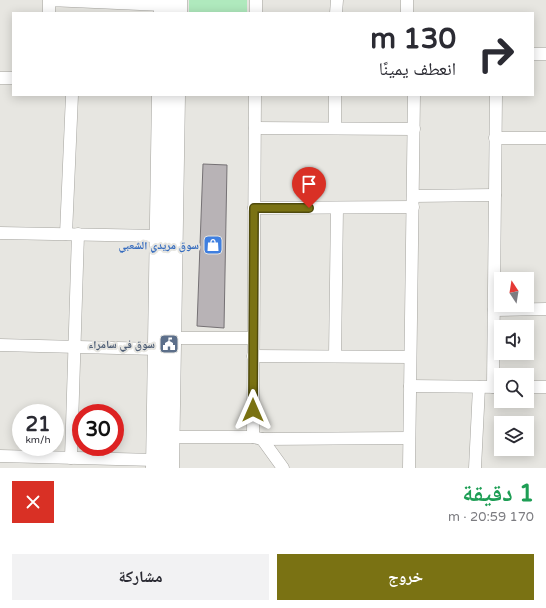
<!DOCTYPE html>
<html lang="ar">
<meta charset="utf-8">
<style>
:root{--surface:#fff;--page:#f2f2f3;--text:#2b2b33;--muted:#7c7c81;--accent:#7a7213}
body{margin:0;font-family:"Varela Round","Noto Naskh Arabic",sans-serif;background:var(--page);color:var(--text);direction:rtl;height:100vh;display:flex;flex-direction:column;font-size:15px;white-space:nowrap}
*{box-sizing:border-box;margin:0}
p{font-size:13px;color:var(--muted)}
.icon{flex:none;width:22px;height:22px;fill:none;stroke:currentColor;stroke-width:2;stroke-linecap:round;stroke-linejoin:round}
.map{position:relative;height:468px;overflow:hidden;direction:ltr}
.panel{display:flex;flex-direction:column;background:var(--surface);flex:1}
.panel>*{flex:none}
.banner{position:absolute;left:12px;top:12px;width:522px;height:84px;border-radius:0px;box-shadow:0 2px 10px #0003;direction:rtl;background:#fff;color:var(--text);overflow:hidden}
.needle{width:26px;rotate:348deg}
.tools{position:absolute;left:494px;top:272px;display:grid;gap:8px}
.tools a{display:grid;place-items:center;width:40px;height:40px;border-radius:0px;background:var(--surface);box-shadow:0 2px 10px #0003;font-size:20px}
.speed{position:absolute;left:12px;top:404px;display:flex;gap:8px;font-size:20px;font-weight:700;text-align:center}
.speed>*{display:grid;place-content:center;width:52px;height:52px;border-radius:50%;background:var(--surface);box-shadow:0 2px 10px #0003;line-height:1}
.speed small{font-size:10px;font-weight:400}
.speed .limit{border:6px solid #d22;background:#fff;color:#111}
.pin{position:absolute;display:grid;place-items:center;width:34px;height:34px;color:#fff;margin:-41px -17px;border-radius:50% 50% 50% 0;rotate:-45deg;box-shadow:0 0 4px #0007}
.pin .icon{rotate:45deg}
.me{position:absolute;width:44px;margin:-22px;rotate:0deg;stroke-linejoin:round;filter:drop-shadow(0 0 3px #0008)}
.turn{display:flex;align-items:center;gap:14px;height:84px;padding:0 12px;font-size:18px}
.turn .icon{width:52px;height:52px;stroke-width:2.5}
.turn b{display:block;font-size:28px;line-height:34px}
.round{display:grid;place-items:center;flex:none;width:42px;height:42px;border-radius:0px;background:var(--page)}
.summary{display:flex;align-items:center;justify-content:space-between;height:68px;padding:0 12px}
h1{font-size:24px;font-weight:800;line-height:30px;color:#1e9e55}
.cta{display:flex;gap:8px;margin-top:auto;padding:8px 12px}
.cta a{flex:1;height:46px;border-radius:0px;background:var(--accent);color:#fff;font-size:16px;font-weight:800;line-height:46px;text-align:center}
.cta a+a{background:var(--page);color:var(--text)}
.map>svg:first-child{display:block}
.green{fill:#afe9bd}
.building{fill:#b8b3b6;stroke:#757174}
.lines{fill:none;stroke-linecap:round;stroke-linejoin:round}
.minor-casing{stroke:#a5a49f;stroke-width:13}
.secondary-casing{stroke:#a5a49f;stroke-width:19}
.minor{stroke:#fff;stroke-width:12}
.secondary{stroke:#fff;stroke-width:18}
.route-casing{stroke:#4f4a0c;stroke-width:10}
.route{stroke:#7a7213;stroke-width:7}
.labels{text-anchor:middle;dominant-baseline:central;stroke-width:4;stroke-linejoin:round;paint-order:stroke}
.shop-label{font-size:11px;font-weight:bold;fill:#366cbe;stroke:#e7e6e1;text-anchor:end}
.service-label{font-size:11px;font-weight:bold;fill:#4e5e75;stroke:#e7e6e1;text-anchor:end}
</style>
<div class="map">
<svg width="546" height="468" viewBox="0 0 546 468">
<rect width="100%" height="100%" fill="#e7e6e1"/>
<rect class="green" x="189" y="0" width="58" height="13"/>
<polygon class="building" points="203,164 227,165 224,328 197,326"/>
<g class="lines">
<g class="minor-casing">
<g id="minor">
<polyline points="407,0 407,13"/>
<polyline points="49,13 49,0 163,5"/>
<polyline points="256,13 256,0"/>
<polyline points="336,13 337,0"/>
<polyline points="533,54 546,54"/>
<polyline points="0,78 13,78"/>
<polyline points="255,128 414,129"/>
<polyline points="335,128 335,95"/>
<polyline points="495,138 546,138"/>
<polyline points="413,196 495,195"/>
<polyline points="254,208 413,207"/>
<polyline points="0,233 159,236"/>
<polyline points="66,234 72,95"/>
<polyline points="494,310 546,309"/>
<polyline points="172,338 253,338"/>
<polyline points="0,345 157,349"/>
<polyline points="253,356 410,357"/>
<polyline points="335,356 337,208"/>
<polyline points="410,386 501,387"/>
<polyline points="493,387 496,95"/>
<polyline points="527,387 546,387"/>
<polyline points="171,437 253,437 262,439 409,438"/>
<polyline points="253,437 255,95"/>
<polyline points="262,439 283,468"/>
<polyline points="0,456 155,460"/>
<polyline points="71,458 78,234"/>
<polyline points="409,468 414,95"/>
<polyline points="475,468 479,387"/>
</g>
</g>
<g class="secondary-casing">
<g id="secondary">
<polyline points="163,13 163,0"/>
<polyline points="178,13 178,0"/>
<polyline points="155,468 161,95"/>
<polyline points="170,468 176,95"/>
</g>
</g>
<use href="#minor" class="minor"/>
<use href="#secondary" class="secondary"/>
</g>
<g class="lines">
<g class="route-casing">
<polyline id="route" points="253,410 254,208 309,208"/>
</g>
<use href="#route" class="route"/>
</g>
<defs>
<g id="shop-square" transform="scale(1)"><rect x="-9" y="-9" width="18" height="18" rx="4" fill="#3f7fe0" stroke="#e7e6e1"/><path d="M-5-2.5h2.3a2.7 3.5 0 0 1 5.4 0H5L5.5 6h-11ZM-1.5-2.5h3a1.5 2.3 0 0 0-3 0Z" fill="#fff"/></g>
<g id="civic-square" transform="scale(1)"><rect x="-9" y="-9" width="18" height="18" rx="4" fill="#5c6f8a" stroke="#e7e6e1"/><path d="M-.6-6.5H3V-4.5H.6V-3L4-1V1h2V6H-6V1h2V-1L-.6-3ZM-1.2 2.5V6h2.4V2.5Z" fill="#fff"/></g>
</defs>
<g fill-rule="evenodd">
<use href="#shop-square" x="213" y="245"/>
<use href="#civic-square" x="169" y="344"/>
</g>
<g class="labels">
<g class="shop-label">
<text x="199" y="245">سوق مريدي الشعبي</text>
</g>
<g class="service-label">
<text x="155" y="344">سوق في سامراء</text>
</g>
</g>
</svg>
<div class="tools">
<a><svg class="needle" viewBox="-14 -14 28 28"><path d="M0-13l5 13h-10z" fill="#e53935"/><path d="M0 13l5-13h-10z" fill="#7c7c81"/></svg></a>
<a><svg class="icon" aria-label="sound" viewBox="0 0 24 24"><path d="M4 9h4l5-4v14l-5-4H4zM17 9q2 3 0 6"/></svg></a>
<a><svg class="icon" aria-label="search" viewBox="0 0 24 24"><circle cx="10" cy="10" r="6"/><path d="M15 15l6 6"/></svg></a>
<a><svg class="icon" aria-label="layers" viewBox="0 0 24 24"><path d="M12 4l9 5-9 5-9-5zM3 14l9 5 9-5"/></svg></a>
</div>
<div class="speed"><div>21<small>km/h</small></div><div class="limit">30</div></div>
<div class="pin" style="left:309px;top:208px;background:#d93025"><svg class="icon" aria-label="arrive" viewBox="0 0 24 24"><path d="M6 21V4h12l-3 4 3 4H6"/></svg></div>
<svg class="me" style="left:253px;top:410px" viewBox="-20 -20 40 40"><path d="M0-17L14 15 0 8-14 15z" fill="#7a7213" stroke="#fff" stroke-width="4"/></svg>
<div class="banner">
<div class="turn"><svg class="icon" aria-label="right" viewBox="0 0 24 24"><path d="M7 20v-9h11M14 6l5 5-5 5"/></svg><div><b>130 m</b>انعطف يمينًا</div></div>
</div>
</div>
<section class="panel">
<div class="summary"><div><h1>1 دقيقة</h1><p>170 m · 20:59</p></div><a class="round" style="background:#d93025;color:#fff"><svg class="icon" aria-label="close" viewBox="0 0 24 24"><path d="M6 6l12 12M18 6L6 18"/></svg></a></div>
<div class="cta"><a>خروج</a><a>مشاركة</a></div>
</section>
